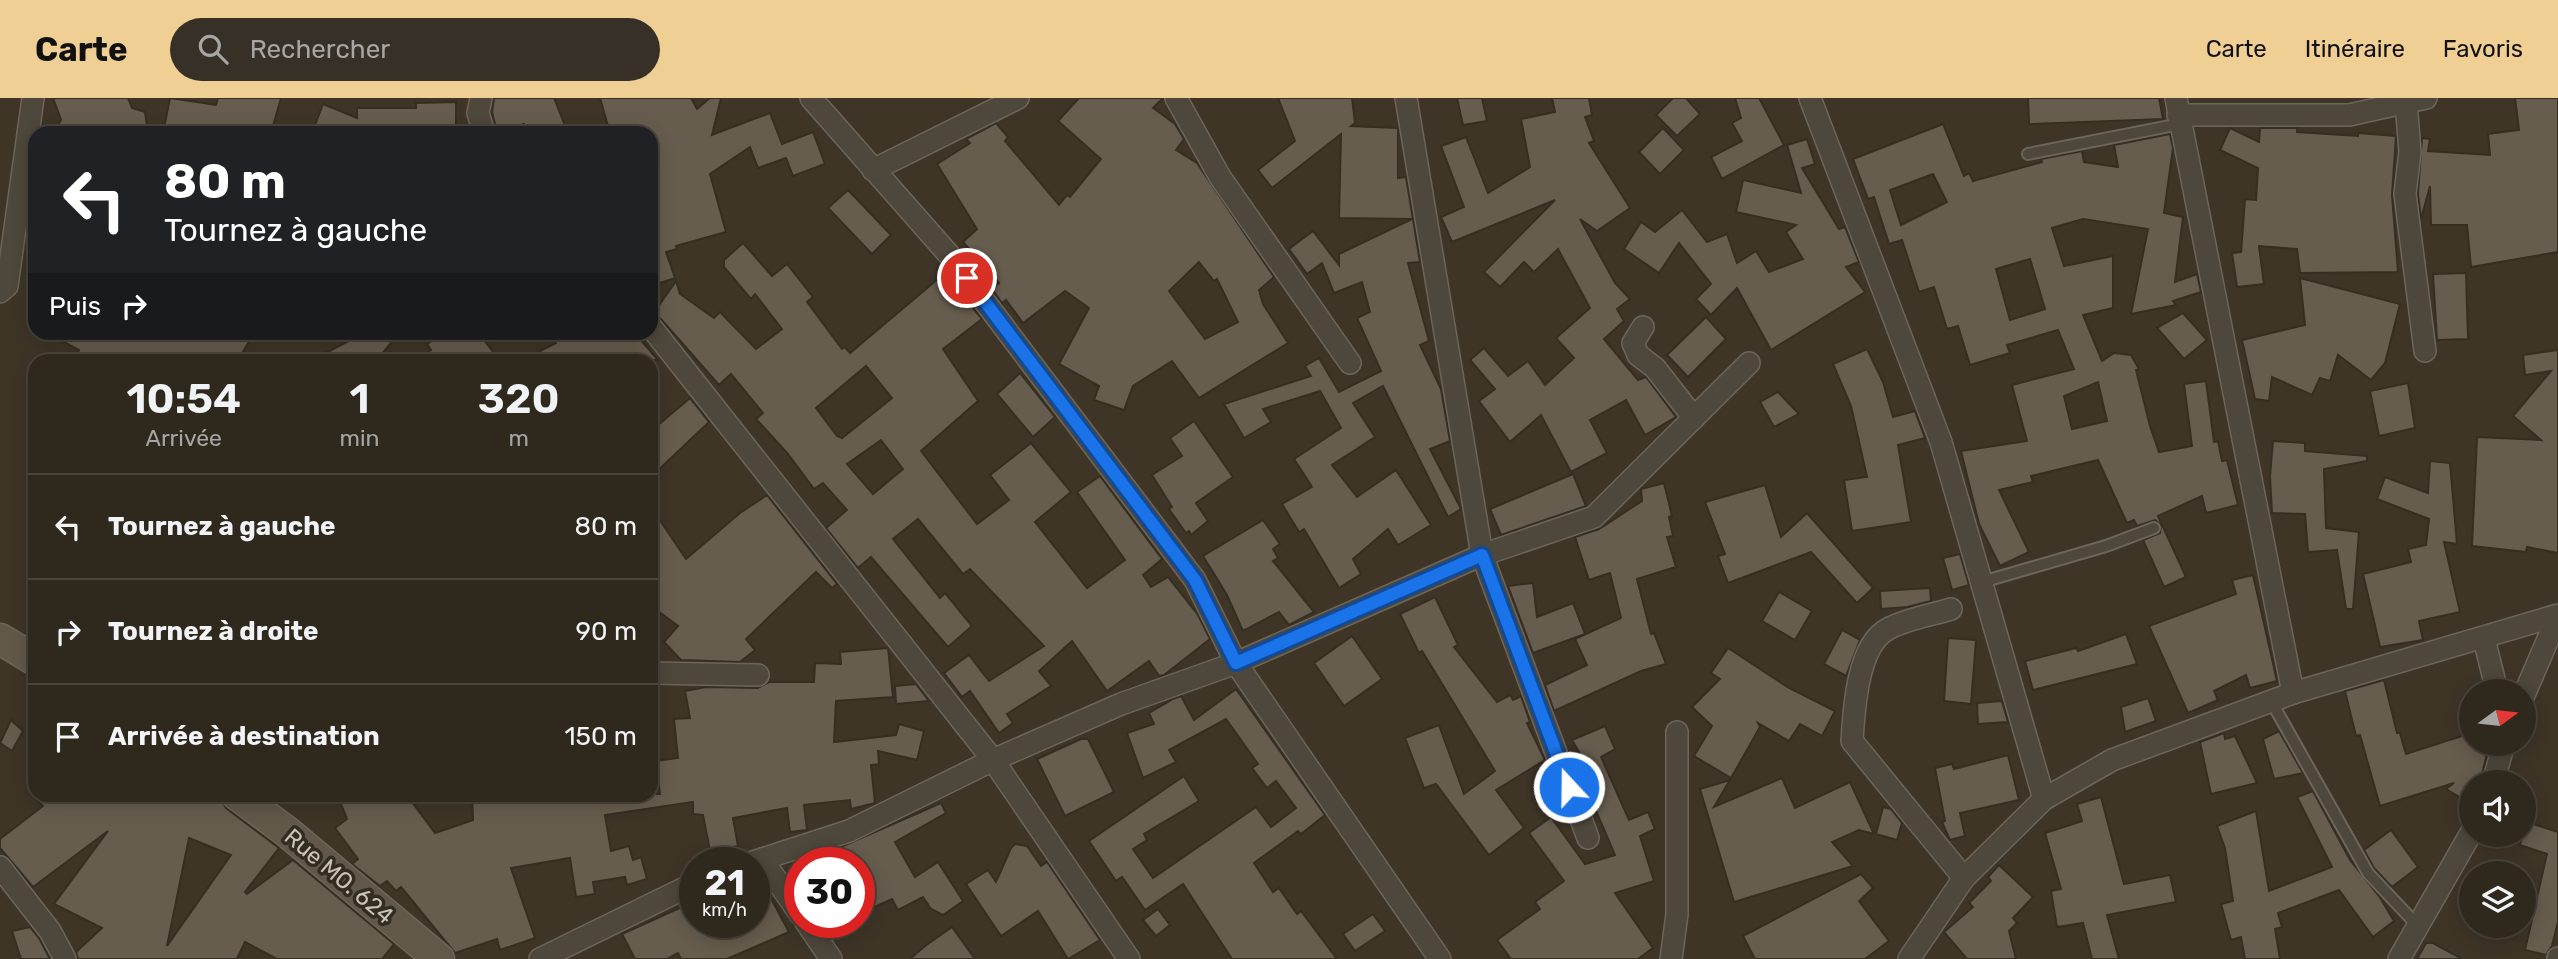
<!DOCTYPE html>
<html lang="fr">
<meta charset="utf-8">
<style>
:root{--surface:#2e281d;--page:#363026;--text:#f1f3f6;--muted:#a7a6a4;--line:#49443b;--accent:#f0cf95}
body{margin:0;font-family:Rubik,sans-serif;background:var(--page);color:var(--text);height:100vh;display:flex;flex-direction:column;font-size:26px;white-space:nowrap}
*{box-sizing:border-box;margin:0}
p{font-size:23px;color:var(--muted)}
.icon{flex:none;width:38px;height:38px;fill:none;stroke:currentColor;stroke-width:2;stroke-linecap:round;stroke-linejoin:round}
.map{position:relative;flex:1;overflow:hidden}
.sheet{position:absolute;left:28px;top:256px;width:630px;height:448px;display:flex;flex-direction:column;background:var(--surface);border-radius:21px;box-shadow:0 4px 18px #0003,0 0 0 2px var(--line)}
.sheet>*{flex:none}
.banner{position:absolute;left:28px;top:28px;width:630px;height:214px;border-radius:21px;box-shadow:0 4px 18px #0003,0 0 0 2px var(--line);background:#202124;color:#fff;overflow:hidden}
.needle{width:46px;rotate:75deg}
.fabs{position:absolute;left:2459px;top:581px;display:grid;gap:14px}
.fabs a{display:grid;place-items:center;width:77px;height:77px;border-radius:50%;background:var(--surface);box-shadow:0 4px 18px #0003,0 0 0 2px var(--line);font-size:35px}
.speed{position:absolute;left:679px;top:749px;display:flex;gap:14px;font-size:35px;font-weight:700;text-align:center}
.speed>*{display:grid;place-content:center;width:91px;height:91px;border-radius:50%;background:var(--surface);box-shadow:0 4px 18px #0003,0 0 0 2px var(--line);line-height:1}
.speed small{font-size:18px;font-weight:400}
.speed .limit{border:10px solid #d22;background:#fff;color:#111}
.pin{position:absolute;display:grid;place-items:center;width:60px;height:60px;color:#fff;margin:-30px;border:4px solid #fff;border-radius:50%;box-shadow:0 2px 7px #0007}
.me{position:absolute;width:77px;margin:-38px;rotate:339deg;stroke-linejoin:round;filter:drop-shadow(0 0 5px #0008)}
.turn{display:flex;align-items:center;gap:24px;height:147px;padding:0 21px;font-size:32px}
.turn .icon{width:91px;height:91px;stroke-width:2.5}
.turn b{display:block;font-size:49px;line-height:60px}
.then{display:flex;align-items:center;height:66px;padding:0 21px;background:#0003;gap:14px;font-size:26px}
.eta{display:flex;justify-content:space-evenly;align-items:center;height:119px;text-align:center}
.eta b{font-size:42px;font-weight:600;line-height:49px}
ul{padding:0;list-style:none}
li{display:flex;align-items:center;gap:21px;height:105px;padding:0 21px;border-top:2px solid var(--line)}
li div{flex:1}
li b{display:block;font-size:26px}
li em{font-style:normal}
header{display:flex;align-items:center;gap:42px;box-sizing:border-box;height:98px;padding:0 35px;background:var(--accent);color:#111}
header strong{font-size:33px}
nav{display:flex;gap:38px;margin-inline-start:auto;font-size:24px}
.search{width:490px;height:63px;background:var(--page);display:flex;align-items:center;gap:18px;box-sizing:border-box;padding:0 24px;border-radius:38px;color:var(--muted);font-size:26px}
.map>svg:first-child{display:block}
.building{fill:#675d4e;stroke:#352e22;stroke-width:2;fill-rule:evenodd}
.lines{fill:none;stroke-linecap:round;stroke-linejoin:round}
.lane-casing{stroke:#6c6559;stroke-width:14}
.street-casing{stroke:#6c6559;stroke-width:24}
.secondary-casing{stroke:#6c6559;stroke-width:33}
.lane{stroke:#4e473b;stroke-width:10}
.street{stroke:#4e473b;stroke-width:21}
.secondary{stroke:#615849;stroke-width:30}
.route-casing{stroke:#114b97;stroke-width:18}
.route{stroke:#1a73e8;stroke-width:12}
.labels{text-anchor:middle;dominant-baseline:central;stroke-width:7;stroke-linejoin:round;paint-order:stroke}
.street-label{font-size:23px;fill:#c9c2b7;stroke:#332c20}
</style>
<header>
<strong>Carte</strong>
<div class="search"><svg class="icon" aria-label="search" viewBox="0 0 24 24"><circle cx="10" cy="10" r="6"/><path d="M15 15l6 6"/></svg>Rechercher</div>
<nav><a>Carte</a><a>Itinéraire</a><a>Favoris</a></nav>
</header>
<div class="map">
<svg width="2558" height="861" viewBox="0 0 2558 861">
<rect width="100%" height="100%" fill="#3e3527"/>
<g class="building">
<polygon points="53,0 128,0 132,10 145,14 148,35 53,35 61,22"/>
<polygon points="170,0 216,7 218,0 281,0 271,35 163,35"/>
<polygon points="494,0 554,0 568,35 527,35 524,26 497,34 492,14"/>
<polygon points="600,0 691,0 697,11 710,0 721,0 712,37 770,15 782,46 813,34 825,66 793,78 786,60 758,70 750,49 710,76 726,134 676,148 677,151 666,154 675,180 651,188 651,35 610,35"/>
<path d="M1079 0H1163L1153 10 1175 26 1184 41 1176 52 1197 65 1274 179 1259 192 1263 206 1288 245 1199 300 1172 263 1133 288 1124 312 1094 302 1099 288 1059 266 1089 210 1065 193 1023 225 1006 202 1002 205 992 191 999 185 963 144 977 131 937 66 970 45 966 41 996 25 1008 39 1005 43 1059 107 1067 97 1070 99 1101 61 1058 23ZM1199 164 1214 183 1217 181 1238 224 1205 241 1169 193Z"/>
<polygon points="1278,0 1352,0 1355,25 1351,28 1398,30 1398,80 1406,79 1420,164 1408,165 1429,243 1420,247 1441,291 1450,343 1430,351 1461,411 1448,419 1383,288 1353,305 1375,339 1332,367 1357,399 1396,372 1431,427 1398,447 1388,431 1353,461 1361,476 1339,490 1304,431 1299,434 1282,406 1312,389 1294,361 1341,330 1320,293 1263,311 1271,324 1244,340 1224,306 1311,278 1305,268 1319,260 1339,294 1381,273 1357,220 1370,214 1362,184 1334,195 1322,165 1307,176 1289,151 1313,133 1339,167 1339,156 1412,121 1339,120 1341,36 1272,90 1258,72 1295,43"/>
<polygon points="1457,0 1482,0 1487,23 1463,27"/>
<polygon points="1552,0 1589,0 1592,17 1585,19 1594,43 1589,45 1630,110 1597,133 1580,121 1615,185 1630,201 1617,211 1624,223 1604,241 1638,282 1646,279 1676,319 1645,337 1626,302 1590,322 1607,355 1571,374 1541,317 1510,344 1479,303 1495,291 1470,262 1484,250 1508,278 1528,263 1545,287 1574,260 1556,240 1590,210 1558,151 1534,174 1524,164 1500,189 1484,174 1555,102 1452,144 1441,119 1464,109 1441,48 1466,39 1488,95 1530,69 1521,21 1555,14"/>
<polygon points="1673,0 1686,0 1700,16 1677,38 1656,17"/>
<polygon points="1735,0 1759,0 1784,47 1722,81 1711,59 1742,43 1732,25 1741,20"/>
<polygon points="2028,0 2159,0 2163,21 2029,26"/>
<polygon points="2515,0 2558,0 2558,154 2471,169 2467,127 2431,127 2430,88 2421,121 2418,96 2422,40 2430,41 2428,53 2490,57 2488,36 2519,32"/>
<polygon points="456,4 456,35 312,35 323,6 357,20 357,10 416,10 416,5"/>
<path d="M1943 26 1964 78 1969 75 1973 83 2042 64 2041 61 2082 53 2084 64 2118 69 2114 47 2170 36 2173 50 2164 115 2183 119 2175 184 2197 176 2201 194 2173 203 2176 207 2131 216 2148 131 2083 121 2052 130 2064 168 2113 158V210L2083 217 2102 263 2114 255 2131 257 2139 271 2136 272 2150 328 2159 354 2192 348 2184 286 2206 283 2214 344 2218 343 2222 363 2227 362 2238 407 2206 415 2202 398 2158 418 2186 479 2164 489 2143 442 2160 435 2161 427 2155 422 2137 428 2134 422 2127 425 2098 362 2031 378 2033 384 1999 392 2029 454 2000 468 1979 426 1961 353 2027 343 2012 287 2074 271 2058 232 2007 247 2010 255 1970 267 1958 228 1947 231 1934 189 1919 194 1902 142 1889 146 1874 99 1868 101 1853 61ZM1933 76 1947 104 1901 127 1890 92ZM2030 161 2045 211 2010 222 1996 171ZM2098 284 2107 323 2072 331 2064 298Z"/>
<polygon points="1663,30 1684,52 1660,76 1639,54"/>
<polygon points="2230,30 2259,44 2260,30 2297,30 2297,34 2358,38 2358,35 2396,38 2392,97 2398,174 2300,175 2297,151 2259,148 2264,186 2237,189 2232,155 2241,154 2245,101 2256,102 2258,70 2220,52"/>
<polygon points="1807,41 1815,66 1802,70 1839,131 1845,129 1859,164 1846,169 1865,194 1771,252 1737,190 1711,217 1696,201 1711,186 1679,145 1659,175 1624,151 1641,124 1655,134 1682,112 1707,144 1727,136 1737,165 1756,153 1769,174 1803,161 1786,134 1796,127 1736,114 1743,82 1801,95 1787,47"/>
<polygon points="848,92 891,137 872,156 828,110"/>
<path d="M743 145 772 178 787 166 813 199 807 204 842 251 845 249 850 255 945 175 982 221 943 251 978 303 921 353 977 426 1009 402 990 377 1031 345 1071 394 1035 424 1087 490 1125 462 1077 394 1100 378 1162 461 1143 477 1151 489 1168 479 1198 517 1210 541 1164 577 1159 578 1149 563 1107 593 1072 543 1039 573 1051 588 1007 616 1013 625 999 635 970 593 962 599 944 575 969 557 989 583 1044 548 970 471 963 476 918 421 893 441 940 500 945 495 972 528 948 549 871 459 858 470 826 430 847 412 823 385 814 391 788 356 756 321 763 315 731 276 719 287 661 221 653 216 676 183 680 196 714 220 720 214 756 251 782 231 755 196 751 201 724 169V162ZM866 268 892 300 842 340 837 338 816 310ZM881 342 903 371 873 396 847 366Z"/>
<polygon points="2466,175 2468,241 2437,242 2433,176"/>
<polygon points="2300,180 2400,206 2385,265 2371,282 2338,257 2330,283 2320,280 2312,297 2272,279 2269,303 2255,301 2242,242 2305,227"/>
<polygon points="2183,215 2207,242 2184,261 2157,230"/>
<polygon points="1706,219 1726,241 1688,279 1667,257"/>
<polygon points="45,234 255,234 238,262 76,262 79,252"/>
<polygon points="366,234 400,234 377,262 312,262"/>
<polygon points="444,234 478,234 499,262 417,262 431,252 427,246"/>
<polygon points="551,234 634,234 658,262 522,262 556,245"/>
<polygon points="1867,251 1883,284 1893,319 1915,313 1925,340 1898,347 1911,424 1852,433 1844,382 1867,379 1851,308 1833,266"/>
<polygon points="2558,252 2558,455 2527,449 2526,454 2472,448 2477,339 2541,342 2513,318 2551,273 2525,277 2523,257"/>
<polygon points="1020,275 1055,319 1033,339 997,296"/>
<polygon points="2408,285 2415,330 2379,338 2370,293"/>
<polygon points="1778,294 1799,316 1774,329 1760,304"/>
<polygon points="690,300 709,324 651,379 651,333"/>
<polygon points="1194,323 1233,379 1196,405 1208,423 1191,437 1189,433 1186,435 1169,411 1172,409 1152,377 1182,358 1170,340"/>
<polygon points="2273,343 2305,345 2305,353 2367,358 2367,363 2324,371 2326,430 2359,434 2353,511 2346,511 2337,452 2308,454 2305,416 2272,415 2270,378"/>
<polygon points="2430,363 2450,365 2457,446 2444,444 2460,514 2419,523 2423,542 2380,549 2363,476 2411,464 2408,451 2426,447 2429,421 2377,401 2385,379 2428,395"/>
<polygon points="1573,376 1586,408 1501,437 1490,411"/>
<polygon points="1664,385 1672,418 1669,419 1673,438 1667,439 1676,469 1637,481 1651,536 1654,535 1666,566 1641,573 1554,613 1545,587 1587,567 1575,541 1621,520 1610,475 1589,482 1575,439 1599,431 1642,403 1641,391"/>
<polygon points="1765,387 1781,439 1807,415 1873,490 1857,505 1811,454 1728,485 1718,458 1725,456 1705,404"/>
<polygon points="767,397 837,486 832,490 816,474 746,541 755,552 740,564 681,562 664,544 678,528 651,508 651,409 686,461 740,415"/>
<polygon points="1263,422 1280,446 1273,451 1278,460 1273,463 1314,514 1289,527 1279,514 1243,533 1227,497 1203,458"/>
<polygon points="1960,456 1969,487 1952,492 1943,460"/>
<polygon points="2253,477 2277,583 2250,590 2246,577 2214,593 2218,602 2188,615 2149,528 2236,496 2232,482"/>
<polygon points="1533,485 1537,519 1573,505 1585,536 1533,555 1508,488"/>
<polygon points="1930,490 1931,503 1907,509 1881,511 1880,493"/>
<polygon points="1779,494 1812,513 1795,542 1762,523"/>
<polygon points="1435,499 1458,547 1454,549 1497,604 1510,597 1513,602 1521,598 1530,624 1527,625 1545,662 1496,692 1524,730 1489,757 1436,686 1424,690 1405,640 1439,627 1464,696 1495,673 1422,553 1419,555 1400,516"/>
<polygon points="1842,532 1860,542 1846,578 1824,566"/>
<polygon points="2126,536 2137,566 2033,592 2025,563 2076,550 2078,553"/>
<polygon points="1352,538 1382,581 1344,608 1314,565"/>
<polygon points="1948,540 1976,542 1971,606 1944,603"/>
<polygon points="888,550 893,599 836,603 834,644 896,637 899,626 924,633 917,662 878,653 879,666 871,667 875,705 851,711 850,702 804,707 807,732 790,734 787,710 733,720 738,748 710,753 703,717 693,716 693,704 605,717 611,753 629,748 633,762 641,759 647,781 627,787 625,779 593,784 595,796 576,799 570,760 511,770 535,840 500,852 497,841 455,855 401,789 396,793 387,783 380,788 352,766 358,761 335,730 347,721 337,696 406,696 435,735 473,722 472,696 660,696 656,663 678,660 674,621 690,620 685,593 706,589 758,590 769,584 814,584 815,565 841,566 840,554"/>
<polygon points="1728,550 1789,590 1835,613 1822,638 1800,626 1789,643 1758,625 1760,629 1731,680 1694,658 1712,628 1692,609 1720,581 1711,575"/>
<polygon points="2384,582 2397,635 2400,635 2406,656 2471,635 2471,646 2484,646 2486,660 2480,684 2471,683 2471,706 2446,691 2454,685 2380,708 2360,637 2356,638 2345,593"/>
<polygon points="916,586 929,603 896,606 895,588"/>
<polygon points="1236,591 1325,717 1301,736 1298,733 1254,765 1273,794 1279,790 1297,816 1301,813 1337,861 1232,861 1183,786 1145,812 1122,779 1116,783 1089,743 1184,678 1199,703 1144,736 1147,742 1133,751 1153,780 1256,709 1271,729 1296,710 1276,683 1267,690 1252,670 1258,666 1226,621 1169,652 1176,664 1143,680 1127,635 1154,626 1149,615 1173,601 1181,598 1194,622"/>
<polygon points="2148,600 2156,623 2125,634 2121,609"/>
<polygon points="2002,603 2008,624 1978,626 1977,605"/>
<polygon points="11,622 23,633 12,653 0,645"/>
<polygon points="1605,628 1615,651 1601,659 1629,722 1648,714 1655,731 1640,738 1654,783 1615,795 1653,850 1638,861 1511,861 1497,842 1540,811 1535,804 1564,783 1529,735 1551,719 1585,766 1615,757 1587,692 1598,687 1572,642"/>
<polygon points="2279,633 2303,675 2274,681 2263,641"/>
<polygon points="2224,635 2225,641 2235,638 2257,685 2211,696 2200,644"/>
<polygon points="1081,641 1088,641 1114,694 1065,718 1037,661"/>
<polygon points="2008,657 2019,702 1960,715 1965,738 1950,742 1942,724 1945,723 1935,670 1952,666 1954,671"/>
<polygon points="1782,680 1795,710 1850,684 1874,736 1859,732 1832,744 1853,768 1734,804 1700,691 1730,682 1714,709"/>
<polygon points="2313,693 2350,762 2379,798 2394,823 2373,839 2339,792 2278,815 2282,829 2275,831 2280,861 2245,861 2241,839 2231,842 2221,806 2233,803 2225,750 2217,728 2256,713 2269,793 2332,769 2297,699"/>
<path d="M31 696H219L226 710 279 750 245 794 247 796 293 762 394 846 382 861H277L245 844 237 861H78L76 854 102 830 54 806 108 733 33 789 0 750V741L43 708ZM189 740 231 757 167 848Z"/>
<polygon points="2101,699 2124,786 2170,777 2176,804 2107,817 2119,861 2092,861 2083,825 2057,829 2051,793 2061,791 2045,735 2082,723 2077,706"/>
<polygon points="941,705 946,715 895,744 915,779 938,764 963,803 943,817 931,811 923,799 898,812 892,801 859,816 859,765 804,765"/>
<polygon points="1883,709 1891,711 1902,725 1897,742 1876,736"/>
<polygon points="2527,724 2558,734 2558,824 2552,848 2546,857 2525,852 2547,756 2520,747"/>
<polygon points="2391,732 2418,769 2392,789 2374,770 2364,752"/>
<polygon points="1015,746 1027,748 1041,768 1047,764 1100,842 1068,861 1038,813 1001,838 966,786 988,772 996,784 1011,750"/>
<polygon points="1999,767 2033,799 2013,820 2017,825 2009,833 2016,861 1967,861 1944,834 1973,809 1969,805 1991,783 1988,779"/>
<polygon points="1861,776 1873,790 1859,803 1889,843 1865,861 1755,861 1743,838"/>
<polygon points="765,789 789,834 727,861 681,861 678,855 667,861 635,861 622,836 695,803 695,824 754,824 754,794"/>
<polygon points="1158,811 1170,827 1156,838 1143,822"/>
<polygon points="1373,816 1385,833 1355,853 1343,836"/>
<polygon points="30,829 39,840 50,861 21,861 12,833"/>
<polygon points="952,829 975,861 910,861 925,848"/>
<polygon points="2426,845 2433,845 2462,861 2417,861"/>
</g>
<g class="lines">
<g class="lane-casing">
<g id="lane">
<polyline points="2028,56 2180,26"/>
<polyline points="1982,484 2106,448 2154,430"/>
<polyline points="2271,603 2368,775 2418,828"/>
</g>
</g>
<g class="street-casing">
<g id="street">
<polyline points="481,0 478,15 484,35"/>
<polyline points="811,0 951,159 1195,482 1236,565 1440,861"/>
<polyline points="1176,0 1220,79 1350,265"/>
<polyline points="1406,0 1482,457 1588,740"/>
<polyline points="1810,0 1941,344 2044,701"/>
<polyline points="2176,0 2293,595"/>
<polyline points="2406,4 2410,54 2405,96 2425,253"/>
<polyline points="2178,17 2349,17 2426,0"/>
<polyline points="873,72 1018,0"/>
<polyline points="0,194 7,188 33,0"/>
<polyline points="651,229 993,662 1129,861"/>
<polyline points="1643,229 1633,245 1638,257 1655,270 1694,320"/>
<path d="M1951 511C1932 517 1906 521 1888 531 1857 547 1854 612 1852 643L1964 780"/>
<polyline points="2484,541 2497,593"/>
<polyline points="651,575 758,577"/>
<polyline points="2524,597 2558,518"/>
<polyline points="2493,684 2504,646"/>
<polyline points="762,761 800,816"/>
<polyline points="750,765 849,733 993,662 1121,606 1236,565 1482,457 1594,419 1749,265"/>
<polyline points="0,769 50,833 65,861"/>
<polyline points="806,824 831,861"/>
<polyline points="540,861 695,785"/>
<polyline points="1671,861 1677,816 1677,634"/>
<polyline points="1909,861 1964,780 2044,701 2112,662 2293,595 2558,517"/>
<polyline points="2399,861 2471,735"/>
<polyline points="2558,861 2558,860"/>
</g>
</g>
<g class="secondary-casing">
<g id="secondary">
<polyline points="0,541 35,562"/>
<polyline points="236,696 286,733 439,861"/>
</g>
</g>
<use href="#lane" class="lane"/>
<use href="#street" class="street"/>
<use href="#secondary" class="secondary"/>
</g>
<g class="lines">
<g class="route-casing">
<polyline id="route" points="967,180 1195,482 1236,565 1482,457 1569,689"/>
</g>
<use href="#route" class="route"/>
</g>
<g class="labels">
<g class="street-label">
<text transform="translate(339 778) rotate(40)">Rue MO. 624</text>
</g>
</g>
</svg>
<div class="fabs">
<a><svg class="needle" viewBox="-14 -14 28 28"><path d="M0-13l5 13h-10z" fill="#e53935"/><path d="M0 13l5-13h-10z" fill="#a7a6a4"/></svg></a>
<a><svg class="icon" aria-label="sound" viewBox="0 0 24 24"><path d="M4 9h4l5-4v14l-5-4H4zM17 9q2 3 0 6"/></svg></a>
<a><svg class="icon" aria-label="layers" viewBox="0 0 24 24"><path d="M12 4l9 5-9 5-9-5zM3 14l9 5 9-5"/></svg></a>
</div>
<div class="speed"><div>21<small>km/h</small></div><div class="limit">30</div></div>
<div class="pin" style="left:967px;top:180px;background:#d93025"><svg class="icon" aria-label="arrive" viewBox="0 0 24 24"><path d="M6 21V4h12l-3 4 3 4H6"/></svg></div>
<svg class="me" style="left:1569px;top:689px" viewBox="-20 -20 40 40"><circle r="17" fill="#1a73e8" stroke="#fff" stroke-width="3"/><path d="M0-11L8 9 0 5-8 9z" fill="#fff"/></svg>
<div class="banner">
<div class="turn"><svg class="icon" aria-label="left" viewBox="0 0 24 24"><path d="M17 20v-9H6M10 6l-5 5 5 5"/></svg><div><b>80 m</b>Tournez à gauche</div></div>
<div class="then">Puis<svg class="icon" aria-label="right" viewBox="0 0 24 24"><path d="M7 20v-9h11M14 6l5 5-5 5"/></svg></div>
</div>
<section class="sheet">
<div class="eta">
<div><b>10:54</b><p>Arrivée</p></div>
<div><b>1</b><p>min</p></div>
<div><b>320</b><p>m</p></div>
</div>
<ul>
<li><svg class="icon" aria-label="left" viewBox="0 0 24 24"><path d="M17 20v-9H6M10 6l-5 5 5 5"/></svg><div><b>Tournez à gauche</b></div><em>80 m</em></li>
<li><svg class="icon" aria-label="right" viewBox="0 0 24 24"><path d="M7 20v-9h11M14 6l5 5-5 5"/></svg><div><b>Tournez à droite</b></div><em>90 m</em></li>
<li><svg class="icon" aria-label="arrive" viewBox="0 0 24 24"><path d="M6 21V4h12l-3 4 3 4H6"/></svg><div><b>Arrivée à destination</b></div><em>150 m</em></li>
</ul>
</section>
</div>
